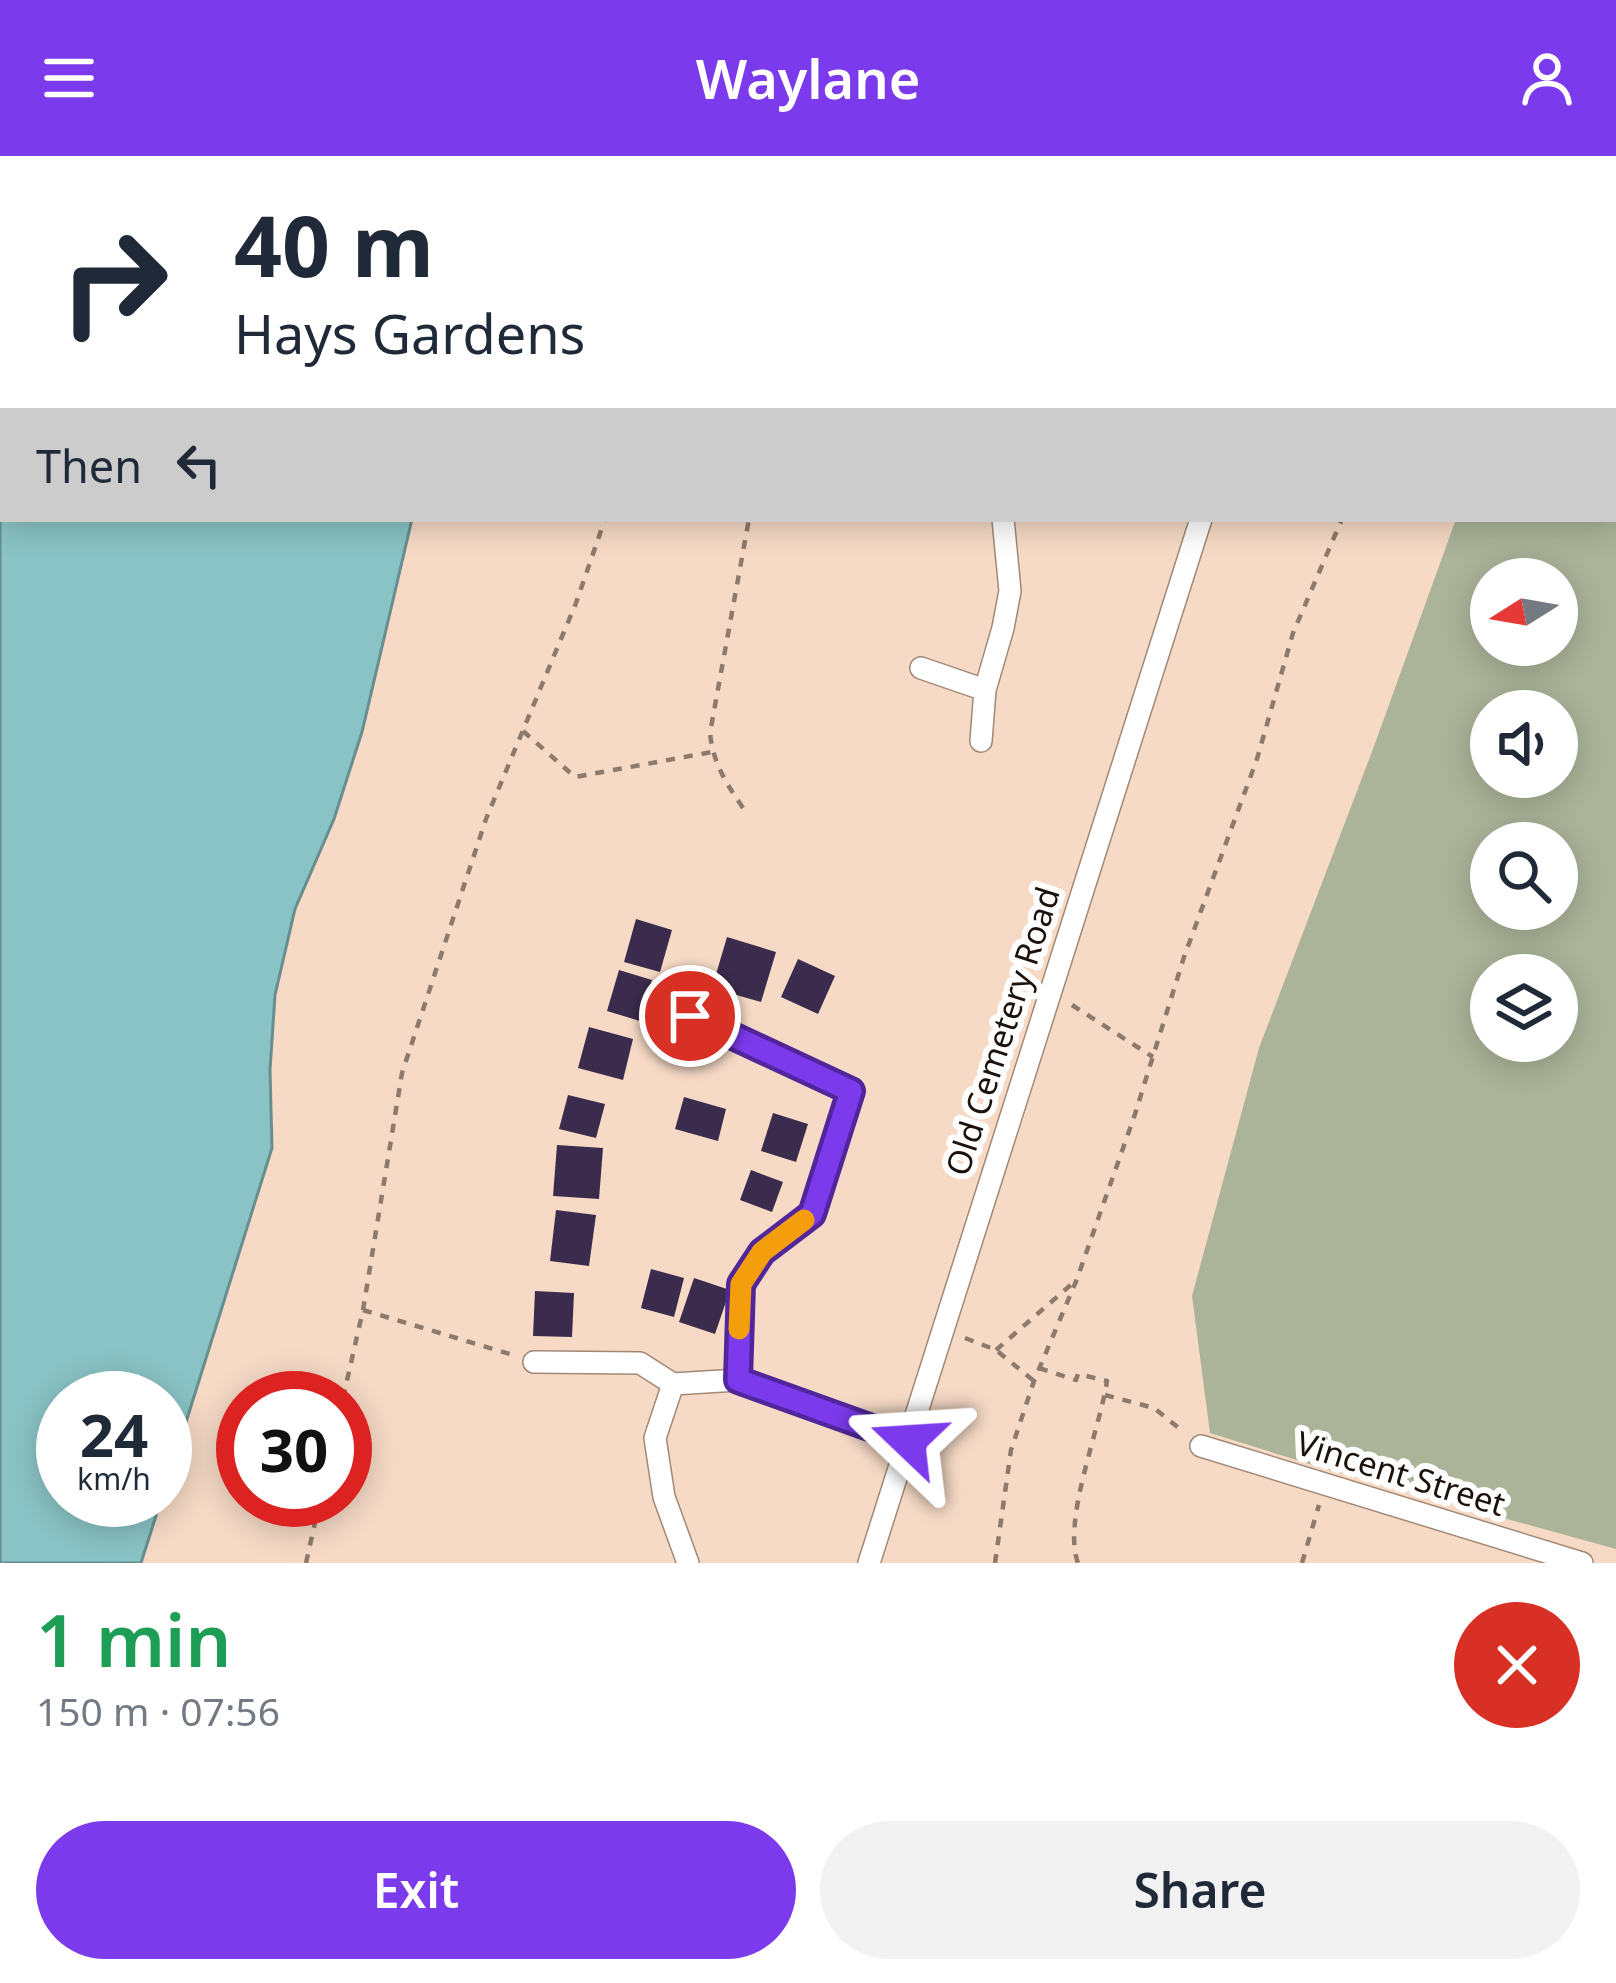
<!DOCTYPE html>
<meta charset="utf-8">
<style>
:root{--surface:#fff;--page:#f2f2f3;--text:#1f2937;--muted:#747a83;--accent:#7c3aed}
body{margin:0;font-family:"Noto Sans",sans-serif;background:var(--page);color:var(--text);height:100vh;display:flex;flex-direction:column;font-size:45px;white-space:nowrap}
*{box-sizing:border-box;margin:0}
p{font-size:39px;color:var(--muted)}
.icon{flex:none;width:66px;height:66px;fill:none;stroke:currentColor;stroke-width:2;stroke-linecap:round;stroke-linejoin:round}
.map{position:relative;height:1407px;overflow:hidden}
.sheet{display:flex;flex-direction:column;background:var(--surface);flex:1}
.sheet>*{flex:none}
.guide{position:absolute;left:0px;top:0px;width:1617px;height:366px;box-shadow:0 6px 30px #0003;background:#fff;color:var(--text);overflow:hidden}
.needle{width:78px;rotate:259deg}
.controls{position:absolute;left:1470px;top:402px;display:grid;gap:24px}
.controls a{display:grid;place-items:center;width:108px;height:108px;border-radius:50%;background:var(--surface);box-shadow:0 6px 30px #0003;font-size:60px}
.speed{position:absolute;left:36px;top:1215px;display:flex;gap:24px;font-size:60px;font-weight:700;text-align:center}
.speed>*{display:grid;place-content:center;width:156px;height:156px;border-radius:50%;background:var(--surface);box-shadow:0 6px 30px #0003;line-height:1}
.speed small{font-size:30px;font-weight:400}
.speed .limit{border:18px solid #d22;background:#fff;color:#111}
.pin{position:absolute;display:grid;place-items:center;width:102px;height:102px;color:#fff;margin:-51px;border:6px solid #fff;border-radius:50%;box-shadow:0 3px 12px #0007}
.me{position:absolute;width:132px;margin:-66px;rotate:290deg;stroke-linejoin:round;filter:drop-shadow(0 0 9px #0008)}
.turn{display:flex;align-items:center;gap:42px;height:252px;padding:0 36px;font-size:54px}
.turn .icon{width:156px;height:156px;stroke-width:2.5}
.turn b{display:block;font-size:84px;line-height:102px}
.then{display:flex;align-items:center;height:114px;padding:0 36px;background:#0003;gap:24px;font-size:45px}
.round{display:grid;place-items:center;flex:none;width:126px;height:126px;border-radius:63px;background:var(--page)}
.summary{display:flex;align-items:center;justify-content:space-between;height:204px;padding:0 36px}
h1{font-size:72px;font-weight:600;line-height:90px;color:#1e9e55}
.button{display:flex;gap:24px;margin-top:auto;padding:24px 36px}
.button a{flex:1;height:138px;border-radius:72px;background:var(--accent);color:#fff;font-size:48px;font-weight:600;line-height:138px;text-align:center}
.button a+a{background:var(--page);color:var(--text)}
header{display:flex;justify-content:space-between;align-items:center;height:156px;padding:0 36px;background:var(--accent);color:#fff;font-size:54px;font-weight:600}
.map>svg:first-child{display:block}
.green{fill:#abb499;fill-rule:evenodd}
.water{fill:#8ac3c5;stroke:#698e8e;stroke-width:3}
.building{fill:#3b2c4d}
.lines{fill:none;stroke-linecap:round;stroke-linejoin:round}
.minor-casing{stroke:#a28876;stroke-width:24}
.path{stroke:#8d7a6c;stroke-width:4.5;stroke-dasharray:9 9;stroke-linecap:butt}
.minor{stroke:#fff;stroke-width:21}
.route-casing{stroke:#51269a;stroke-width:30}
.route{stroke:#7c3aed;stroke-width:21}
.slow{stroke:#f59e0b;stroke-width:21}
.labels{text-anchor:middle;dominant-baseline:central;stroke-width:12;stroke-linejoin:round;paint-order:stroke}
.street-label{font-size:33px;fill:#1c120c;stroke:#fff}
</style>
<header><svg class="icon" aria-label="menu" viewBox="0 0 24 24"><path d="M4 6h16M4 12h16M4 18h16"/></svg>Waylane<svg class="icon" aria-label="person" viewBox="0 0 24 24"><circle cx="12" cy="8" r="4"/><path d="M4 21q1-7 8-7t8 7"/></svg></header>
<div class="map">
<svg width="1616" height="1407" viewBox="0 0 1616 1407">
<rect width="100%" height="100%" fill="#f6dac6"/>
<path class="green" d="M1587 0H1616V1393L1319 1311 1210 1277 1192 1140 1259 892 1373 593 1456 363H1614V3H1585ZM1491 423H1557V489H1491ZM1491 555H1557V621H1491ZM1491 687H1557V753H1491ZM1491 819H1557V885H1491Z"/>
<polygon class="water" points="0,0 529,0 527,3 3,3 3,363 412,363 362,576 334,663 295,753 275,839 270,914 272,992 165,1333 165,1242 63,1242 63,1344 161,1344 141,1407 0,1407"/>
<g class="building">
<polygon points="636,763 672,774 660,816 624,806"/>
<polygon points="727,781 776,796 761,846 712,832"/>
<polygon points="798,803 835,820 818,858 781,841"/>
<polygon points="619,814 652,824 640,865 607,855"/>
<polygon points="589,871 633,883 623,924 578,912"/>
<polygon points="568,939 605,948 596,982 559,973"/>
<polygon points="684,941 726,953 718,985 675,973"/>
<polygon points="773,957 808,968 796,1006 761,995"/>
<polygon points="557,989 603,992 599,1043 553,1040"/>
<polygon points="751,1014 783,1026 772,1056 740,1044"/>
<polygon points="556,1054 596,1059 589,1110 550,1105"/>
<polygon points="651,1113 684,1122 674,1161 641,1152"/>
<polygon points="694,1122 730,1134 715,1178 679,1166"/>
<polygon points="535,1135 574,1137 572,1181 533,1180"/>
</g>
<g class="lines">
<g class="minor-casing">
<g id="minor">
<polyline points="1109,0 1116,3"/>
<polyline points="1328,3 1329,0"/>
<polyline points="921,512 985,534"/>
<polyline points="981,585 985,534 1003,472 1010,435 1003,363"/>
<polyline points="690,860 851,935 812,1058 762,1096 741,1128 738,1224"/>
<polyline points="534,1206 640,1207 673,1228 738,1224 907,1284"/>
<polyline points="673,1228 655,1282 664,1341 688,1407"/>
<polyline points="1201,1290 1582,1407"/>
<polyline points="869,1407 1201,363"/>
</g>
</g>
<g class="path">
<polyline points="706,3 706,0"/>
<polyline points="813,3 814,0"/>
<polyline points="1460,3 1461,0"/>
<polyline points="523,575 575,621 712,596"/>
<path d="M743 652C726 627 713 607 710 577L749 363"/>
<polyline points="1072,849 1153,901"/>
<polyline points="363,1154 513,1199"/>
<polyline points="965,1182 996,1194 1034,1225"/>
<polyline points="996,1194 1073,1127"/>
<path d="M1039 1212 1076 1224 1078 1218 1107 1225C1100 1273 1062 1365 1078 1407"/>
<polyline points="1105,1239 1154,1252 1180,1273"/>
<polyline points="343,1242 363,1154 402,917 486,663 576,447 605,363"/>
<polyline points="306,1407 320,1344"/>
<polyline points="995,1407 1011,1294 1034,1225 1077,1123 1135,958 1184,801 1257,603 1293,477 1342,363"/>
<polyline points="1302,1407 1319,1349"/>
</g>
<use href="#minor" class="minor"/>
</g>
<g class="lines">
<g class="route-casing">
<polyline id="route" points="690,860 851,935 812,1058 762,1096 741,1128 738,1224 908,1285"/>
</g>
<use href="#route" class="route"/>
<polyline class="slow" points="739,1173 741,1128 762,1096 804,1064"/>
</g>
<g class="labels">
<g class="street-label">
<text transform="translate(1002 875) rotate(-72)">Old Cemetery Road</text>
<text transform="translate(1401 1317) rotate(17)">Vincent Street</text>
</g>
</g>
</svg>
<div class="controls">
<a><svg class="needle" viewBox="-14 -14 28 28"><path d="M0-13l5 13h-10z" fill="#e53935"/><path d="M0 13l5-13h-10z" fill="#747a83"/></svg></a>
<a><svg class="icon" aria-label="sound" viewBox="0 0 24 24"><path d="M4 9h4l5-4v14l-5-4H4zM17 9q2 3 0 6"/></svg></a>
<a><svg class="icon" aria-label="search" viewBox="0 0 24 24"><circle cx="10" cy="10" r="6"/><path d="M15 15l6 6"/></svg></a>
<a><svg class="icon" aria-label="layers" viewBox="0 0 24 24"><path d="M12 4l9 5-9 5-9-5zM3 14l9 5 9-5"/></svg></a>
</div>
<div class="speed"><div>24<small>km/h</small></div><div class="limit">30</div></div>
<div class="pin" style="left:690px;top:860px;background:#d93025"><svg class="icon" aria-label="arrive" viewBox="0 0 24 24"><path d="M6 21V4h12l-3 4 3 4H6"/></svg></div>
<svg class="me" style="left:908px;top:1285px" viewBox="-20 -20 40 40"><path d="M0-17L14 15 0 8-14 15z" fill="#7c3aed" stroke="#fff" stroke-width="4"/></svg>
<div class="guide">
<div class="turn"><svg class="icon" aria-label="right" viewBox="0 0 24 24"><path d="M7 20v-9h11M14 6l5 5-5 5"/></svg><div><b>40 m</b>Hays Gardens</div></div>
<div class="then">Then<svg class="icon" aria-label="left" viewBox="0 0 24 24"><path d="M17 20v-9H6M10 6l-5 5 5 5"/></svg></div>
</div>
</div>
<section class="sheet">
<div class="summary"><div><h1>1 min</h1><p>150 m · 07:56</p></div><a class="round" style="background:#d93025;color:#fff"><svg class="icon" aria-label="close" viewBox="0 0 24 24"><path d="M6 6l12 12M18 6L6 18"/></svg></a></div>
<div class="button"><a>Exit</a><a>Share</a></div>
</section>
